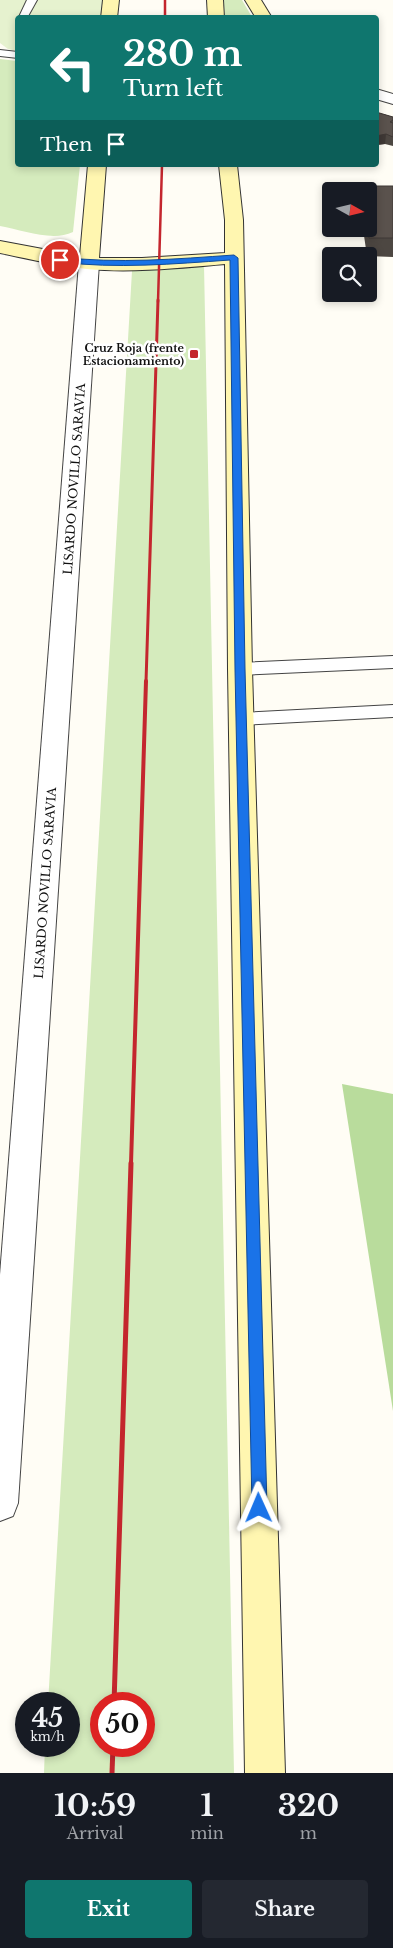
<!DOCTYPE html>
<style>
:root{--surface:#171b24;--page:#242831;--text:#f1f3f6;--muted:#9ea1a6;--accent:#0f766e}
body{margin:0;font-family:"Libre Baskerville",serif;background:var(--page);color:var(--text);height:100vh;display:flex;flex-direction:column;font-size:19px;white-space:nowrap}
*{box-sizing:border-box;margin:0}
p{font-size:16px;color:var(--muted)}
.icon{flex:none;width:28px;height:28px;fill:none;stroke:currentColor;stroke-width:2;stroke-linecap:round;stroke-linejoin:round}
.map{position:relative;height:1773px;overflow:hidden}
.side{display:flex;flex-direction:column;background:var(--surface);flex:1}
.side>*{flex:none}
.top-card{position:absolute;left:15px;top:15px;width:364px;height:152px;border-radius:5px;box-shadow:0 2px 8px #0003;background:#0f766e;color:#fff;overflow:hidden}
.needle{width:32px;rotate:98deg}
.controls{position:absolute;left:322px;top:182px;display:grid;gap:10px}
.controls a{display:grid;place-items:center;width:55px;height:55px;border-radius:5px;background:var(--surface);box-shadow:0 2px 8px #0003;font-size:25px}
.speed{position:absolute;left:15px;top:1692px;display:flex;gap:10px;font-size:25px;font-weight:700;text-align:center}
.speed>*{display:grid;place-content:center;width:65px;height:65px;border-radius:50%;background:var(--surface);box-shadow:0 2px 8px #0003;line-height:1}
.speed small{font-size:12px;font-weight:400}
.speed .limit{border:8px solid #d22;background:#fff;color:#111}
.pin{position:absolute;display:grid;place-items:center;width:42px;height:42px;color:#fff;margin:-21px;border:2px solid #fff;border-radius:50%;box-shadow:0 1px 5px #0007}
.me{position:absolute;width:55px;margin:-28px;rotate:359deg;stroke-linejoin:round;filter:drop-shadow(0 0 4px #0008)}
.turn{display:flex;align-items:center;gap:18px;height:105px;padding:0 25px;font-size:22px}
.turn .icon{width:65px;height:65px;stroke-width:2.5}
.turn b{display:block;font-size:35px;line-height:42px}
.then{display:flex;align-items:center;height:48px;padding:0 25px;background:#0003;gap:10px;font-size:19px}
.eta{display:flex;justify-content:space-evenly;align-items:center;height:85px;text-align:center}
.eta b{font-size:30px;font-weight:700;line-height:35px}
.primary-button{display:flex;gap:10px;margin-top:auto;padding:10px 25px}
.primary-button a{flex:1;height:58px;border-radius:5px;background:var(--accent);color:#fff;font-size:20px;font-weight:700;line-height:58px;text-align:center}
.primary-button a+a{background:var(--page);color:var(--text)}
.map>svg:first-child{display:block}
.green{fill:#d5ebbd;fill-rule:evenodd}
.forest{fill:#b9dc9c}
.pitch{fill:#e6f2cf}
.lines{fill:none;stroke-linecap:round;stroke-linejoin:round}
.lane-casing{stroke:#444;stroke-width:2}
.street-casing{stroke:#444;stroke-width:2}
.secondary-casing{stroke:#333;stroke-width:2}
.lane{fill:#fff;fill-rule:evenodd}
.street{fill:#fff;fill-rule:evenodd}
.secondary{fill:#fff6b0;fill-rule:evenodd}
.rail-far3{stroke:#c4262e;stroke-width:2.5}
.rail-far2{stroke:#c4262e;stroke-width:3}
.rail-far1{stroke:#c4262e;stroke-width:4}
.rail{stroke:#c4262e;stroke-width:5}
.wall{fill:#4d4742}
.shaded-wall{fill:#3f3936}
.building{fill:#5a524d;stroke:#3f3936}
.route{fill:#1a73e8;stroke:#114b97}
.poi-dot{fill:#c4262e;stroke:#fff;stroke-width:2}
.labels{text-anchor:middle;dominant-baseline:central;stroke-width:5;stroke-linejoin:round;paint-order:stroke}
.far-poi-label{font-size:11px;font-weight:bold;fill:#111;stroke:#fff;text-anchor:end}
.street-label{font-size:12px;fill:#111;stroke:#fff}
</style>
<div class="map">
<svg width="393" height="1773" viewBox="0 0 393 1773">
<rect width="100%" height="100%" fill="#fffdf5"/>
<g class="green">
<polygon points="221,0 242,0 252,17 222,17"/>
<path d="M0 59 17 61 18 165H80L73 232C52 242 23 230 0 226Z"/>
<path d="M204 265 234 1773H44L45 1746H69V1704H48L132 271ZM101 1704H144V1746H101Z"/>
</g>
<polygon class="forest" points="342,1084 393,1094 393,1411"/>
<polygon class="pitch" points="0,0 103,0 103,17 18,18 17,51 8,49 0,43"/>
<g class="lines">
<g class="lane-casing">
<g id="lane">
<polygon points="27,0 37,0 27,18 18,19"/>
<polygon points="0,50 18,52 18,58 0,56"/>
<polygon points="393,656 393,668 240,675 234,673 232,669 234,665 240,663"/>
<polygon points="393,705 393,717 242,725 236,723 234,719 236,715 242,713"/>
</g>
</g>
<g class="street-casing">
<g id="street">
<polygon points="376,89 393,94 393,104 376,99"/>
<polygon points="89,257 96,259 99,263 18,1503 13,1516 0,1521 0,1275 79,263 82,259"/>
</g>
</g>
<g class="secondary-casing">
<g id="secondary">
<polygon points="103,0 119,0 117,18 101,18"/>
<polygon points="207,0 223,0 224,18 208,18"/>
<polygon points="245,0 261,0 272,18 256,18"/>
<path d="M88 165H106L99 258H142L225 253V220L219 165H237L243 220 252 669 285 1773H245L228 669 225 264C179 268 133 273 87 269 58 266 29 259 0 253V241L80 256Z"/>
</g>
</g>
<use href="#lane" class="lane"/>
<use href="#street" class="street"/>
<use href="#secondary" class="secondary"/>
<g class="rail-far3">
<polyline points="165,0 165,18"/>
<polyline points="158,302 162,165"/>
</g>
<polyline class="rail-far2" points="146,682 158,300"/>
<polyline class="rail-far1" points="131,1164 146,681"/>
<g class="rail">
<polyline points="114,1704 131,1163"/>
<polyline points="112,1773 113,1746"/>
</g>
</g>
<g class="wall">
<polygon points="376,112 393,117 393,146 385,144 376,145"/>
<polygon points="362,186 393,186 393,257 367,256 363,229 369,229 369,191 362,191"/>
</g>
<polygon class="shaded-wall" points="386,134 385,144 376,145 376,136"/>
<g class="building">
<polygon points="376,112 393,117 393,120 390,122 393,123 393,137 386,134 376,136"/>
<polygon points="362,186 393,186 393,238 369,238 368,229 369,229 369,191 363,191"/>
</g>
<path class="route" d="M234 255 238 258 245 669 267 1508 265 1513 259 1515 254 1513 252 1508 235 669 230 260C173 264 117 269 60 262L56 260 60 257C118 264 176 259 234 255Z"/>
<rect class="poi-dot" x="189" y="349" width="10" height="10" rx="2.5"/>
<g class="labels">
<g class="far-poi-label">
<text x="184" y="348">Cruz Roja (frente<tspan x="184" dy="13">Estacionamiento)</tspan></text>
</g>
<g class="street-label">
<text transform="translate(74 479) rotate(-86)">LISARDO NOVILLO SARAVIA</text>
<text transform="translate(45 883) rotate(-86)">LISARDO NOVILLO SARAVIA</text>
</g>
</g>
</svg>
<div class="controls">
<a><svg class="needle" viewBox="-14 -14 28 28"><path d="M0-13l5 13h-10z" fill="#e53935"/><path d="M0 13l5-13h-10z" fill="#9ea1a6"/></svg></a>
<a><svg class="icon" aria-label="search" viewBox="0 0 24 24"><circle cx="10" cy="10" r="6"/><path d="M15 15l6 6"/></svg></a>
</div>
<div class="speed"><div>45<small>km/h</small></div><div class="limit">50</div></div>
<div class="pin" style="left:60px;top:260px;background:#d93025"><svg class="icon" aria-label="arrive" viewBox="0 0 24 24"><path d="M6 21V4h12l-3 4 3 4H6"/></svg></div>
<svg class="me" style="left:259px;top:1508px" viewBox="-20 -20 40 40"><path d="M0-17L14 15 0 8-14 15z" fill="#1a73e8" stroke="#fff" stroke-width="4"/></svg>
<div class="top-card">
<div class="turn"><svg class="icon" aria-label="left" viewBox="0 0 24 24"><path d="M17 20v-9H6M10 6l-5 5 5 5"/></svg><div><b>280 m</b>Turn left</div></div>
<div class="then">Then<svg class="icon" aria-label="arrive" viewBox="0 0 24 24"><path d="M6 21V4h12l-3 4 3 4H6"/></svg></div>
</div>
</div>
<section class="side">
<div class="eta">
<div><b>10:59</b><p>Arrival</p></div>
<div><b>1</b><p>min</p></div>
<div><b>320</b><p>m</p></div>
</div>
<div class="primary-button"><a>Exit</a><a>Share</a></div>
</section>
